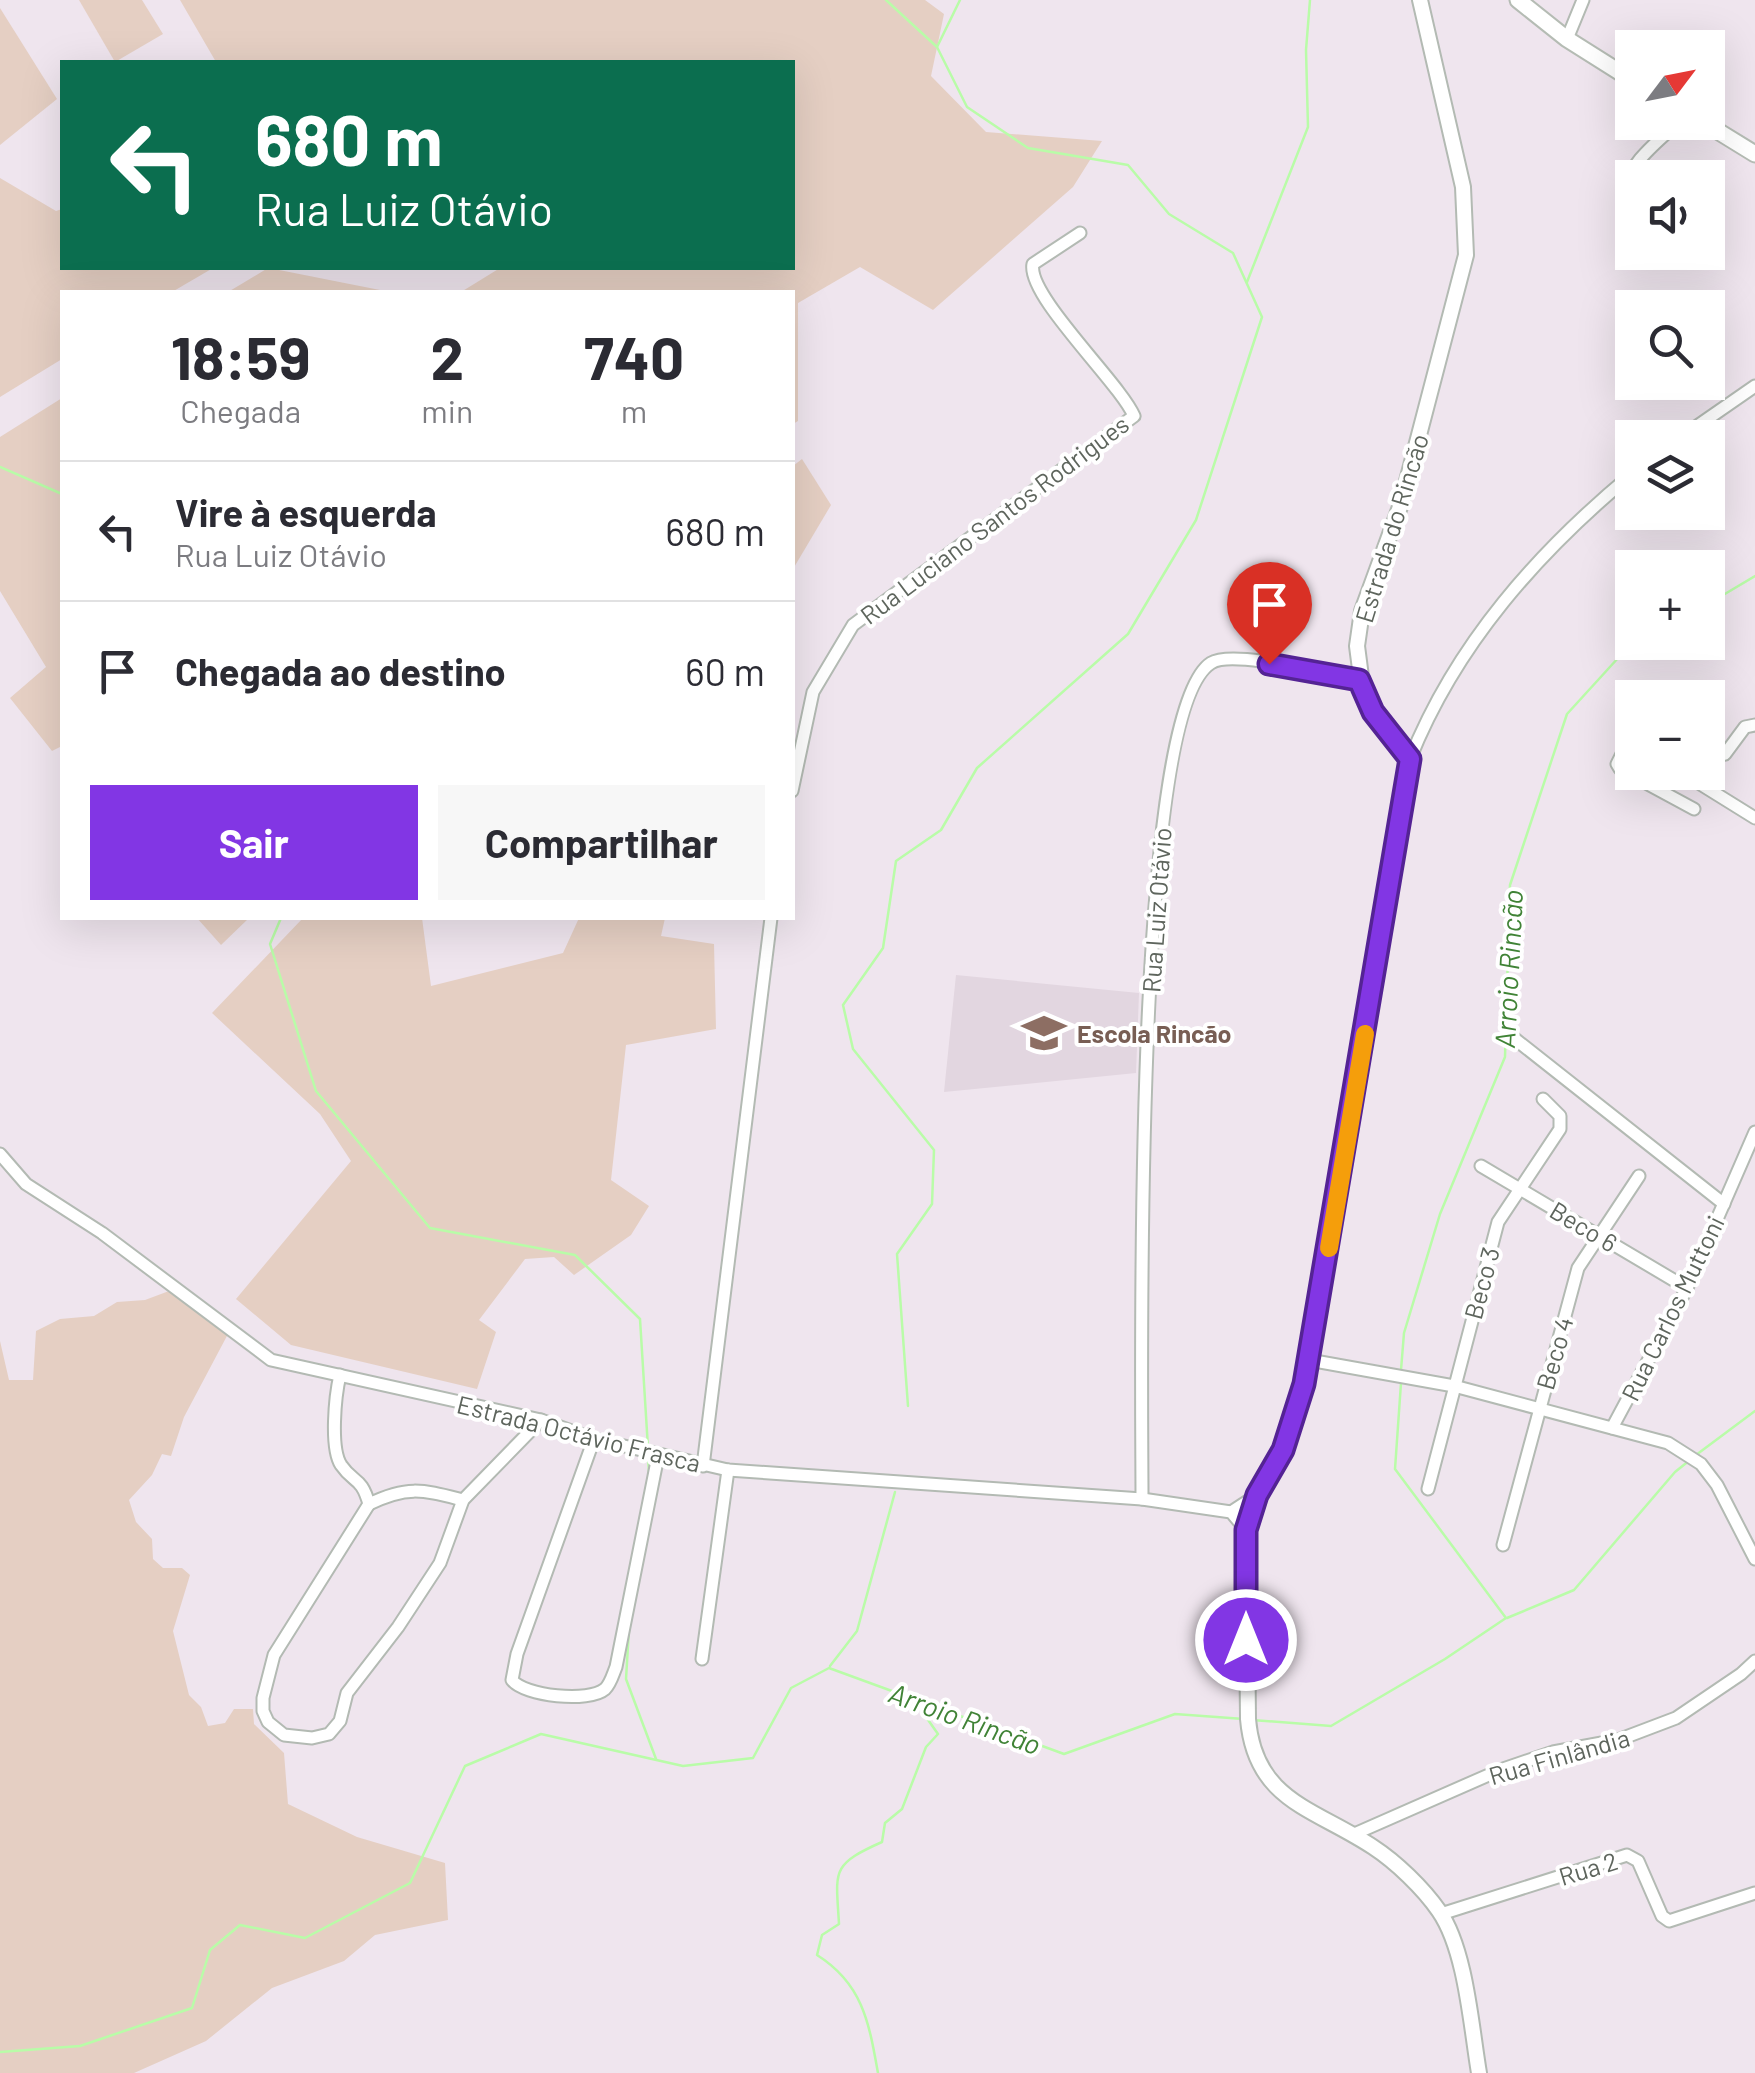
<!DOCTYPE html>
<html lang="pt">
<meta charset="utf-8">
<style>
:root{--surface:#fff;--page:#f7f7f7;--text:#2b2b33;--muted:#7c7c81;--line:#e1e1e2;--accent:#8236e4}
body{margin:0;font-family:Barlow,sans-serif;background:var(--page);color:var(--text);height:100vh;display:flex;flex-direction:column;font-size:38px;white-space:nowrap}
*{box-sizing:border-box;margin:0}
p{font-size:32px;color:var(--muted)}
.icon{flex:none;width:55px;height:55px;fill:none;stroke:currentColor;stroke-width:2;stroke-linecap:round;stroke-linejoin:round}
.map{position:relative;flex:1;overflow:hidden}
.sheet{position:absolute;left:60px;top:290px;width:735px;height:630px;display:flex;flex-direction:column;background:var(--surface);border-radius:0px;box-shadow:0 10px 40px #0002}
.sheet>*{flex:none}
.banner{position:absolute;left:60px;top:60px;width:735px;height:210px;border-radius:0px;box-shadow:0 10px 40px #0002;background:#0b6e4f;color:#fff;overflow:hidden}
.needle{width:65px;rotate:58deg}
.buttons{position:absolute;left:1615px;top:30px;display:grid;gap:20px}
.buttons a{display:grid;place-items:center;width:110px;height:110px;border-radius:0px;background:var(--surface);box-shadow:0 10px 40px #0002;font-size:50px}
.pin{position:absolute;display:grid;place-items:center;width:85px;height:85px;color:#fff;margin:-102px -42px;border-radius:50% 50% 50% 0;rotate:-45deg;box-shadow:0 0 10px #0007}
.pin .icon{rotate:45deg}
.me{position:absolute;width:110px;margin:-55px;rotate:0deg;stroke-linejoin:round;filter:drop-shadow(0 0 8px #0008)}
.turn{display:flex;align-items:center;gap:35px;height:210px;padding:0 30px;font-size:45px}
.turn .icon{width:130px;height:130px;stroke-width:2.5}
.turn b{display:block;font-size:70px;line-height:85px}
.eta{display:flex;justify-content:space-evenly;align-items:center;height:170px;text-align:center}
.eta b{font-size:60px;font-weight:700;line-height:70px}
.primary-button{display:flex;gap:20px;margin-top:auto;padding:20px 30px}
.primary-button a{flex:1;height:115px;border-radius:0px;background:var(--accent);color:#fff;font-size:40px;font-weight:700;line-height:115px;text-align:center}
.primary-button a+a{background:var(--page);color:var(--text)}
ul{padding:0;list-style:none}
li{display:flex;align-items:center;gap:30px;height:140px;padding:0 30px;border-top:2px solid var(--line)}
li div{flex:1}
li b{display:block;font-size:38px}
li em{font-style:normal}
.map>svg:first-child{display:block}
.education{fill:#e2d6e0}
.green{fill:#e5cfc3}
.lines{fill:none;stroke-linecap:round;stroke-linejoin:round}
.stream{stroke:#b9fca8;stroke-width:2.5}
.minor-casing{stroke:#b3bab3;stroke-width:15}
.tertiary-casing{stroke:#b3bab3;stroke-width:18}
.secondary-casing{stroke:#b5bcb4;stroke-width:19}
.minor{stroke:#fff;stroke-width:11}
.tertiary{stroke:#fff;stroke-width:14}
.secondary{stroke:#fff;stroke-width:15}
.route-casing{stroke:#542394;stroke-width:25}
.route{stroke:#8236e4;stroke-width:18}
.slow{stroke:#f59e0b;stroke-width:18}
.labels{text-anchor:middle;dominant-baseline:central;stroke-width:8;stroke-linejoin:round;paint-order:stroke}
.street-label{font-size:25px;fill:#5e655d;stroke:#fff}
.education-label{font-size:25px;font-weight:bold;fill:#785e54;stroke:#fff;text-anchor:start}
.water-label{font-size:28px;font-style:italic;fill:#408336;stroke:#fff}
</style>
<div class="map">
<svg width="1755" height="2073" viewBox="0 0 1755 2073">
<rect width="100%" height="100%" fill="#efe5ee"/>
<polygon class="education" points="956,975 1139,993 1136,1073 944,1092"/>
<g class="green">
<polygon points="79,0 142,0 163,34 115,62"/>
<polygon points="180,0 925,0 944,14 931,76 986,132 1102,141 1073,187 933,310 860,267 798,303 798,421 793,424 792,292 461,292 500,268 792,268 792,62 216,62"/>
<polygon points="0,8 57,99 0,145"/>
<polygon points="0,178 56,211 62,209 62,268 213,268 172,292 62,292 62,359 0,397"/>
<polygon points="268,268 269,268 390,292 228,292"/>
<polygon points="62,398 62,746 52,751 10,698 46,667 0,591 0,437"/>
<polygon points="802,459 831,505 793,569 793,466"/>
<polygon points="197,918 249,918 221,945"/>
<polygon points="303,918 422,918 431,986 563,953 579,918 665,918 661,936 714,944 716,1029 626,1045 611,1180 649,1206 631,1235 574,1275 554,1257 525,1259 479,1320 496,1332 477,1389 291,1345 236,1299 351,1161 320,1114 212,1013"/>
<polygon points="169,1291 228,1334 184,1417 171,1456 162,1454 152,1475 129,1500 136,1522 152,1539 153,1559 163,1568 182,1568 190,1575 173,1631 189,1695 201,1707 208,1726 225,1723 234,1709 253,1709 254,1724 284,1753 288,1804 357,1837 445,1863 448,1920 375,1935 344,1961 272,1988 206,2041 134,2073 0,2073 0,1341 9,1380 33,1380 36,1331 60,1319 94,1316 117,1302 145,1300"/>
</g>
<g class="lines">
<g class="stream">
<polyline points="886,0 937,47 967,107 1028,148 1128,165 1169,214 1233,253 1262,317 1196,520 1128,634 977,768 941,830 896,861 883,948 843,1005 853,1049 934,1150 932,1204 897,1254 908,1406"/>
<polyline points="937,47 960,0"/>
<polyline points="1247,282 1308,127 1306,50 1310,0"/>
<polyline points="0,467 62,494"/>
<polyline points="1708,604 1755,576"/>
<polyline points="281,918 270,944 316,1091 430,1228 575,1255 640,1319 648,1448"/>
<polyline points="1401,1370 1404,1333 1440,1214 1505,1057 1510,885 1567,714 1619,657 1643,642"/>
<polyline points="1696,1455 1755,1411"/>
<polyline points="648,1456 649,1473"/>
<polyline points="1507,1618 1574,1590 1675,1472 1690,1460"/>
<polyline points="629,1629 626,1679 656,1759"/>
<polyline points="830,1666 857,1631 895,1492"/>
<polyline points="1252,1720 1331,1726 1445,1659 1506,1618 1395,1469 1401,1383"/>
<polyline points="0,2052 80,2046 192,2008 210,1950 240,1925 305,1938 410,1883 465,1766 541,1734 683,1766 753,1758 791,1688 829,1668 1064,1754 1175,1714 1244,1719"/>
<path d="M878 2073C869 2023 863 1984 817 1955L822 1935 839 1924C836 1871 830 1865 882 1842L885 1823 902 1809 926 1747 938 1734 914 1700"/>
</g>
<g class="minor-casing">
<g id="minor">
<polyline points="1567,39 1583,0"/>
<path d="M1632 203 1623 195C1626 165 1658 141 1679 122"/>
<polyline points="1680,438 1755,386"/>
<polyline points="1624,699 1632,704"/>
<polyline points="1632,745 1626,746 1617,764 1620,769 1694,809"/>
<polyline points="1708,746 1725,754 1745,727 1755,725"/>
<path d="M1410 759C1456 644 1538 552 1632 474"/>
<polyline points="1681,772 1755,818"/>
<path d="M792 791 813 692 853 625 1134 416C1120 383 1026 295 1033 264L1080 233"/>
<polyline points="1515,1039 1724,1204"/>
<polyline points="0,1154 26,1184 102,1233 271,1360 541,1420 594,1439 728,1470 1142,1499 1231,1512 1246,1530"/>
<polyline points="1481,1166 1687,1288"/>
<polyline points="1309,1360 1454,1386 1668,1443 1701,1464 1717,1485 1755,1559"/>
<path d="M340 1375C335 1396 330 1448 341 1465 354 1484 361 1476 369 1504L274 1655 263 1698V1711L268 1722 284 1735 312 1738 329 1734 340 1721 347 1693 398 1627 440 1563 463 1500 541 1420"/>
<polyline points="1612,1428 1687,1288 1755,1132"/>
<path d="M594 1439 517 1654 512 1680C524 1696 589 1703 605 1689 611 1683 613 1674 616 1667L658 1456"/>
<polyline points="703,1466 771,918"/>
<polyline points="1428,1489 1498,1222 1560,1129 1560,1116 1543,1099"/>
<path d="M1142 1499C1142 1381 1131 714 1211 663 1233 649 1329 675 1359 680"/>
<path d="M369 1504C408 1485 423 1490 463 1500"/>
<polyline points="1231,1512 1257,1495"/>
<polyline points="1503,1545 1578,1268 1639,1176"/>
<polyline points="702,1659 728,1470"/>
<polyline points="1352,1835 1500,1770 1553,1752 1618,1740 1676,1718 1741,1674 1755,1661"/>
<polyline points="1441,1914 1627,1855 1638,1861 1662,1916 1669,1921 1755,1893"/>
</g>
</g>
<g class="tertiary-casing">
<path id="tertiary" d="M1420 0 1463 187 1466 255 1401 504 1362 611 1357 646 1363 692 1373 712 1410 759 1304 1384 1283 1450 1257 1495 1246 1530 1248 1719C1255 1801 1314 1808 1373 1847 1396 1862 1423 1888 1439 1911 1466 1950 1471 2026 1479 2073"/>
</g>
<g class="secondary-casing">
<g id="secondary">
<polyline points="1518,0 1567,39 1632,80"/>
<polyline points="1703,122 1755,154"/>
</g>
</g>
<use href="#minor" class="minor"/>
<use href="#tertiary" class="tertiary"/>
<use href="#secondary" class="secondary"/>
</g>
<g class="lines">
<g class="route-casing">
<polyline id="route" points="1246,1640 1246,1530 1257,1495 1283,1450 1304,1384 1410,759 1373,712 1359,680 1269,664"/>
</g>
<use href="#route" class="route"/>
<polyline class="slow" points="1329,1248 1365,1034"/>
</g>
<defs>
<g id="school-bare" transform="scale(3.45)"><path d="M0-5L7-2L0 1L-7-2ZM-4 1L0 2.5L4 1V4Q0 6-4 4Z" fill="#8d6e63" stroke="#fff" stroke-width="2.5" paint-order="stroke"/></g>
</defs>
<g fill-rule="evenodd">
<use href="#school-bare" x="1044" y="1033"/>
</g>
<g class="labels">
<g class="street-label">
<text transform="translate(994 519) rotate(-37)">Rua Luciano Santos Rodrigues</text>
<text transform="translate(1391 528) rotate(-73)">Estrada do Rincão</text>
<text transform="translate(1156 910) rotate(-86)">Rua Luiz Otávio</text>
<text transform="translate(1584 1226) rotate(31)">Beco 6</text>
<text transform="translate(1481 1283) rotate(-75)">Beco 3</text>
<text transform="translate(1672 1308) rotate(-64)">Rua Carlos Muttoni</text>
<text transform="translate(1554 1353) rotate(-74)">Beco 4</text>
<text transform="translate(579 1433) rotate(14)">Estrada Octávio Frasca</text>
<text transform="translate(1559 1756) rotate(-16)">Rua Finlândia</text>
<text transform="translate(1588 1868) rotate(-17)">Rua 2</text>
</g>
<g class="education-label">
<text x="1077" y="1033">Escola Rincão</text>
</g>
<g class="water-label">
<text transform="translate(1508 969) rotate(-87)">Arroio Rincão</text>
<text transform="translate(965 1718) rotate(20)">Arroio Rincão</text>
</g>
</g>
</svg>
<div class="buttons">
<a><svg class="needle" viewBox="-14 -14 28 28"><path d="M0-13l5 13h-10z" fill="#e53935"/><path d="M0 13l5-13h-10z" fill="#7c7c81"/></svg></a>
<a><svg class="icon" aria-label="sound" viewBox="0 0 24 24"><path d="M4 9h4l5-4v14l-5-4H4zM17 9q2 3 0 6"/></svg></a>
<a><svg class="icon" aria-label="search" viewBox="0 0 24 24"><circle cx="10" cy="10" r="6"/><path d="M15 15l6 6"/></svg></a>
<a><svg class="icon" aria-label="layers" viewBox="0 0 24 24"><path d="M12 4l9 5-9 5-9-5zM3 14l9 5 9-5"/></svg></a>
<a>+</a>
<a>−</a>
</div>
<div class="pin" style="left:1269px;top:664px;background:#d93025"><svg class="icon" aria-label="arrive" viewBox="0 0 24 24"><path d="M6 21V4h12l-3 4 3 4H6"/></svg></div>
<svg class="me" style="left:1246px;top:1640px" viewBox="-20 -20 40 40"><circle r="17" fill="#8236e4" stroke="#fff" stroke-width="3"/><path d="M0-11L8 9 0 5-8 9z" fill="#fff"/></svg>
<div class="banner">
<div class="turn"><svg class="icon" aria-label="left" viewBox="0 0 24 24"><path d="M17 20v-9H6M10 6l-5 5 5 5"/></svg><div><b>680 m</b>Rua Luiz Otávio</div></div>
</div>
<section class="sheet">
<div class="eta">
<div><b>18:59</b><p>Chegada</p></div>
<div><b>2</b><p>min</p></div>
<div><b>740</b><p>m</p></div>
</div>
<ul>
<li><svg class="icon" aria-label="left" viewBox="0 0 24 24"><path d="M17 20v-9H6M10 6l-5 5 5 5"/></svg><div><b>Vire à esquerda</b><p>Rua Luiz Otávio</p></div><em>680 m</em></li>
<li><svg class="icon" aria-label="arrive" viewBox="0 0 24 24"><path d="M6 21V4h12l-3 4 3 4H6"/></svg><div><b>Chegada ao destino</b></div><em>60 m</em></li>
</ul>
<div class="primary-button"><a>Sair</a><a>Compartilhar</a></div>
</section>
</div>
